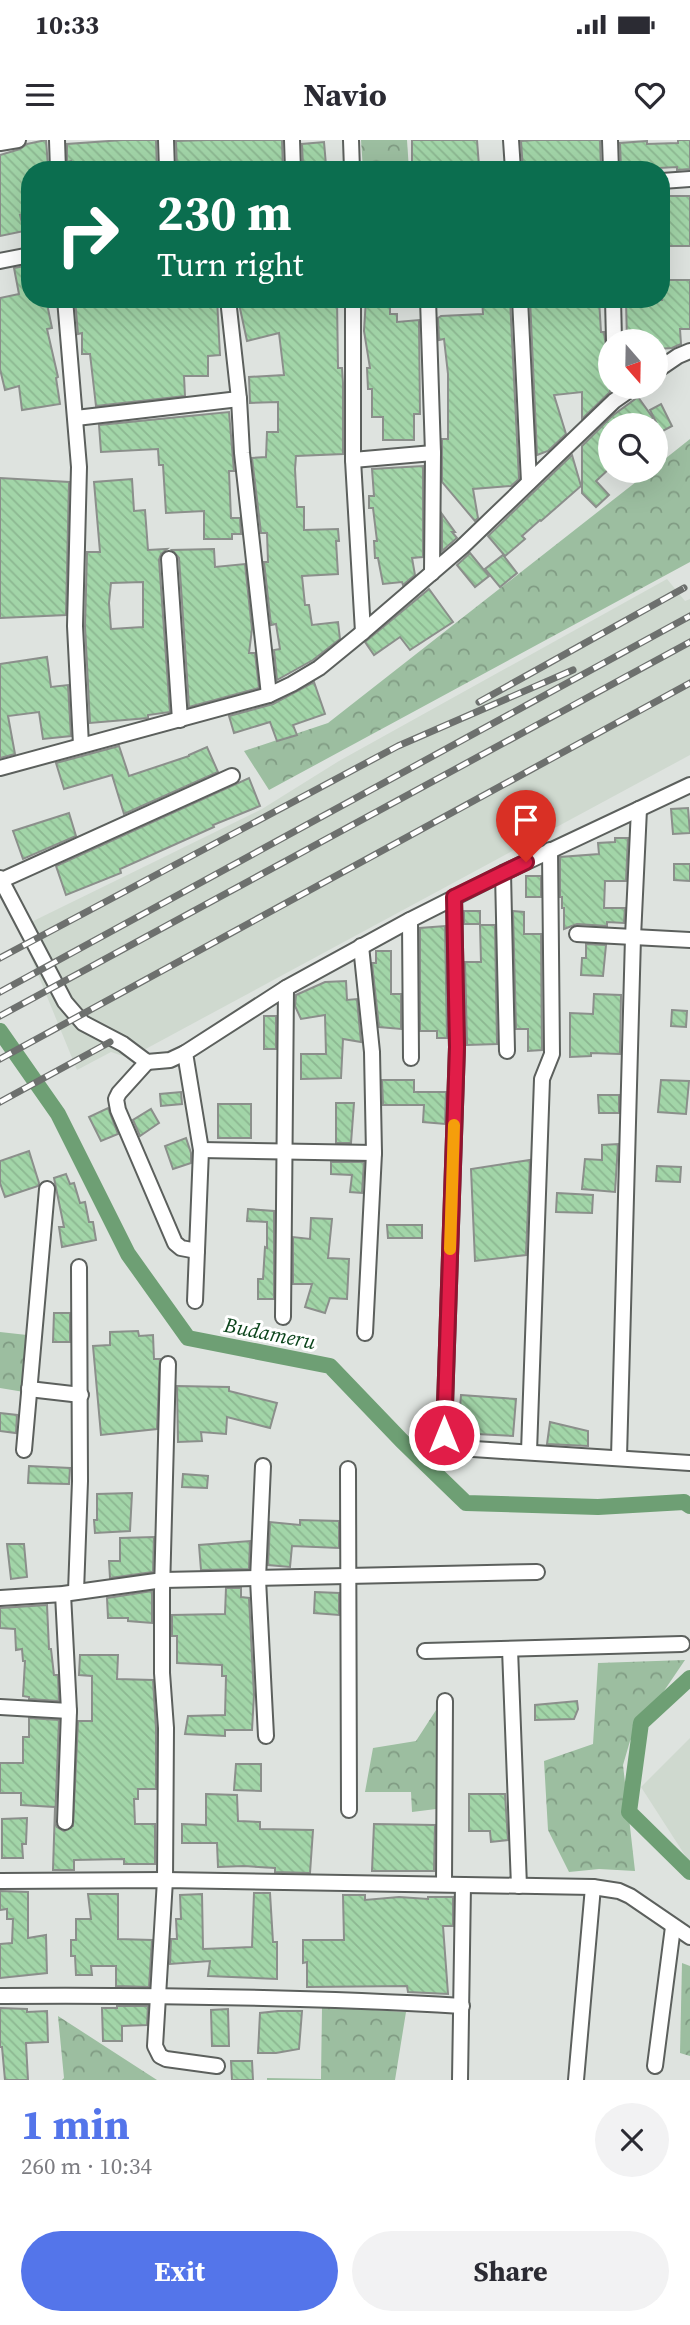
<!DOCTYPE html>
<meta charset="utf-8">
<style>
:root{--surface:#fff;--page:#f2f2f3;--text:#2b2b33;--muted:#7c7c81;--accent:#5475ea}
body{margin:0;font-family:"Source Serif 4",serif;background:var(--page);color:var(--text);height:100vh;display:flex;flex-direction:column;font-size:26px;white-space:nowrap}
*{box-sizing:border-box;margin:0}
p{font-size:23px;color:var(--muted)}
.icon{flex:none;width:38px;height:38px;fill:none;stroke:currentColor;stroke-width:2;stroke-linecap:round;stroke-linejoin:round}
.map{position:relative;height:1940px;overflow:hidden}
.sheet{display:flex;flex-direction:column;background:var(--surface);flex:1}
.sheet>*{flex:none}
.banner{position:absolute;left:21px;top:21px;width:649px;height:147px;border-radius:28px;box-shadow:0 7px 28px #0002;background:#0b6e4f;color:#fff;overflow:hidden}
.needle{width:46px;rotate:160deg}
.buttons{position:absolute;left:598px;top:189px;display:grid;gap:14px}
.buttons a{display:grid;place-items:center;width:70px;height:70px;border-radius:50%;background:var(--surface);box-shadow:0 7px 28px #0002;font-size:35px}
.pin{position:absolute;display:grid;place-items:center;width:60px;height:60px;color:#fff;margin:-72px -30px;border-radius:50% 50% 50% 0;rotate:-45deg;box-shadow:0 0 7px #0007}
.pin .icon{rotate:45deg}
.me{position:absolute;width:77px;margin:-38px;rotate:0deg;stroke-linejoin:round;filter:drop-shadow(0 0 5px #0008)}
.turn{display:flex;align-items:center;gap:24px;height:147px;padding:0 21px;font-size:32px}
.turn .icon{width:91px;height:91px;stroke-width:2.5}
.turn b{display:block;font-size:49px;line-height:60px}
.round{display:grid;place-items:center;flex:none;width:74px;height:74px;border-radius:37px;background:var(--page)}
.head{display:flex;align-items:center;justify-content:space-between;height:119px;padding:0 21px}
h1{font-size:42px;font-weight:700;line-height:52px;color:var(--accent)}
.primary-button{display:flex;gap:14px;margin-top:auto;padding:14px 21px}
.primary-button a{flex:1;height:80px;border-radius:42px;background:var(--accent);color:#fff;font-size:28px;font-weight:700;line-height:80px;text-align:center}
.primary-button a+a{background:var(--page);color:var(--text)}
.status{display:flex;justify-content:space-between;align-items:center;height:49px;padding:0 35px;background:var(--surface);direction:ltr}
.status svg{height:19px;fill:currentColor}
header{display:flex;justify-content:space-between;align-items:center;height:91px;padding:0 21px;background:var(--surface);font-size:32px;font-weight:700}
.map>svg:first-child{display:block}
.built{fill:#cfd9cf}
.forest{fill:url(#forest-crowns)}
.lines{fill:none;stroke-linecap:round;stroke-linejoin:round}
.canal{stroke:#6e9f74;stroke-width:16}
.building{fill:url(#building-back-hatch);stroke:#8b8f8b;stroke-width:2;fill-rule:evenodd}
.minor-casing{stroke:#5c605d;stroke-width:18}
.minor{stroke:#fff;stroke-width:14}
.rail-casing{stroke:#6d706e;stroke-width:7}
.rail{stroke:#fff;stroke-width:4.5;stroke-dasharray:13;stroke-linecap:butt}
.route-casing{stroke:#92132f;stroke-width:18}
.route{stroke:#e11d48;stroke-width:12}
.slow{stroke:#f59e0b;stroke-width:12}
.labels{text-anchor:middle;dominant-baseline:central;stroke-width:6;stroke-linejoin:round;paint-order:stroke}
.water-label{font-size:21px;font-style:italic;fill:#0b441b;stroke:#fff}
</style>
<div class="status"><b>10:33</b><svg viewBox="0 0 49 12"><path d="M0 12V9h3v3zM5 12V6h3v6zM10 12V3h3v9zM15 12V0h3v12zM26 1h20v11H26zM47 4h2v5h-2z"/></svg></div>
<header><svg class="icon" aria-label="menu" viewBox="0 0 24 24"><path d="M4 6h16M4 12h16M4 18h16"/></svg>Navio<svg class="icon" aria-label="heart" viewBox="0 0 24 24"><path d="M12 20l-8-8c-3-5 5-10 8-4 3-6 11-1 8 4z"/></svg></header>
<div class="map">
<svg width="690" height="1940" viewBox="0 0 690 1940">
<defs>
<pattern id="forest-crowns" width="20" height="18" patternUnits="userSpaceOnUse" patternTransform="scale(1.75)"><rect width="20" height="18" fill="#9cbea0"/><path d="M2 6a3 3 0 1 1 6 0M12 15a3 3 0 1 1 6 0" fill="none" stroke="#809b83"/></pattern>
<pattern id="building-back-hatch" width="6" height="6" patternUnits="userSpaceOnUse" patternTransform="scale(1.75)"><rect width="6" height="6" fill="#a2d5a8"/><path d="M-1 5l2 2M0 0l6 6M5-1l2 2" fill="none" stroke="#8cb791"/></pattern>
</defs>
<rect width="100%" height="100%" fill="#dee3df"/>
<g class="built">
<polygon points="667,439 685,461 690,459 690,615 129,918 111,912 77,930 19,788 262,669 339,621"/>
<polygon points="690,1598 690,1723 641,1647"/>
</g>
<g class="forest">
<polygon points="361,0 407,0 409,30 363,30"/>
<polygon points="690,299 690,422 269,650 244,611 328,583 650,331 656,331 656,326"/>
<polygon points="0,1192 27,1195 24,1252 0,1248"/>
<polygon points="685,1520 630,1601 623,1625 635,1731 599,1729 569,1732 548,1690 544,1621 593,1604 598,1523"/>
<polygon points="438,1567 436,1669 412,1672 411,1652 365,1652 373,1608 416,1601"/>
<polygon points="682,1823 690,1826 690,1916 680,1913"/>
<polygon points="322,1867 406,1872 395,1940 267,1940 267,1938 321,1939"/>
<polygon points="58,1876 157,1940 62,1940 64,1938"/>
</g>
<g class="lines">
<g class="canal">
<polyline points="0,891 58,974 128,1114 188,1198 330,1226 402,1301 466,1363 598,1367 684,1362 690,1366"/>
<polyline points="690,1538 641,1583 629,1672 690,1732"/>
</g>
</g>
<g class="building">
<polygon points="46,0 48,26 30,30 30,74 20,75 24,91 0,96 0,15 20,9 27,4"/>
<polygon points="123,0 156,0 157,30 71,30 71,21 67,22 67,4"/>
<polygon points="207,0 282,0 283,30 177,30 176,1"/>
<polygon points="412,0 477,0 479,26 412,30"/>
<polygon points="535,0 600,0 601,30 523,30 521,1"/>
<polygon points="678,0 690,0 690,29 677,30 677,27 621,30 620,3 647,1 647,4 678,3"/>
<polygon points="324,2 326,25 303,27 302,4"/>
<rect x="662" y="56" width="28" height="50"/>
<polygon points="30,125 30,159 46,159 52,188 47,189 58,237 56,238 60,264 22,270 19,246 5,250 0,229 0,158 19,154 14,128"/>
<polygon points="662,140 690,140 690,189 680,189 681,204 672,208 657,209 657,201 627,201 626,161 662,160"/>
<polygon points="75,159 217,159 220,215 208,216 208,236 184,236 185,256 96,266 90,214 82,214 82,193 78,194"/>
<polygon points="238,159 337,159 338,228 342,228 343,243 343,314 296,316 295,329 297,367 304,367 304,390 338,389 339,401 336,401 338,434 302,436 305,465 309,465 312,485 338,482 340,499 313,520 277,540 274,510 280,509 276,484 271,485 264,422 268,422 267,393 261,393 252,318 266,317 267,292 278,292 278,262 250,263 249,237 284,235 279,193 247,201"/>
<polygon points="366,159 390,159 390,174 397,174 397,182 419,180 420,274 414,274 414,300 383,300 383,277 372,277 372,249 368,249 367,228 370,228 364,191"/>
<polygon points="482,159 510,159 519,339 511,346 473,349 478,378 475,381 442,342 442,299 448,299 448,234 444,199 439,200 438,178 441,176 483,174"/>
<polygon points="530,159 599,159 601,192 604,192 606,207 604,208 606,241 610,241 610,252 582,279 582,252 554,255 566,294 548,311 537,315"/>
<polygon points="638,257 653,278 642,285 611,285 611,327 596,341 609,355 596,367 582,353 582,306 612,276"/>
<polygon points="661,264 672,286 661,292 650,270"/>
<polygon points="229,272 234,331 229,331 231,378 240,378 241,394 232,394 232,399 204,399 204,371 166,373 163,325 159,325 158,309 101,312 99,285"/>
<polygon points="572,315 581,346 541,381 540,380 522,396 525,399 505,416 488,396"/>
<polygon points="423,326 423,417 412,418 415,435 403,445 402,442 383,444 378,418 375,418 374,401 377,401 373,368 369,368 369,356 374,356 372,329"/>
<polygon points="0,338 69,342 66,475 0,478"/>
<path d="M132 339 134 371 145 370 148 410 167 409 161 414 159 420 170 572 148 575V578L90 583 85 486 87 412H100L94 342ZM143 442V487L111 489 109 463 111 443Z"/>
<polygon points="442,374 455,392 452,392 457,398 442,411"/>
<polygon points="214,409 215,427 245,424 252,489 249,513 255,513 259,548 189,567 179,418 172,410"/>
<polygon points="470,413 489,436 475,447 457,425"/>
<polygon points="503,415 517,433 500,447 485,429"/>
<polygon points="429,449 453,482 410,510 400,497 374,515 365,502"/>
<polygon points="47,517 51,547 68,545 71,596 43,599 39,572 8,576 15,614 0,618 0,524"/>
<polygon points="314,542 325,574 293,585 297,595 277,601 270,582 234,593 229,576 273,564"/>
<polygon points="119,606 129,636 189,616 189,615 207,607 218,632 124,674 112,635 64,649 56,623"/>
<polygon points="249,638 260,666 213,685 214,687 120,729 121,733 66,755 56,726"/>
<polygon points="688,668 690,693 673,694 671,669"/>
<polygon points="69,673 76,696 23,719 13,691"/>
<polygon points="615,698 628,698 626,741 605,741 604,768 625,768 624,783 607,782 607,786 577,784 564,789 564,768 562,768 562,757 560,757 560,717 599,714 598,703 615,702"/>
<polygon points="674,724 690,724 690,741 674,740"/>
<rect x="526" y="736" width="15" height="21"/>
<rect x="464" y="771" width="16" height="13"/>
<polygon points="513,771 524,772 524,794 541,794 542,910 528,911 528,889 516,889"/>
<polygon points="480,785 495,785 497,904 467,905 465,822 481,822"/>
<polygon points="445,786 447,898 437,898 437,891 420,891 420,788"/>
<polygon points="586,804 606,805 603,836 581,835 582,818 586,818"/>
<polygon points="376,811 391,811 391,854 401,854 401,889 379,887 372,823 376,823"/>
<polygon points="346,841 347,860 357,859 361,902 343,899 341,938 301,939 301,914 326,914 325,875 301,879 295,866 296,855 325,842"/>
<polygon points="594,854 621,855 620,914 591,913 591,916 570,917 570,873 593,874"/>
<polygon points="672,870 687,871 686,887 671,886"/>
<rect x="264" y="876" width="12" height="33"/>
<polygon points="382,940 414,940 414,952 446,952 445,984 423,982 424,965 383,965"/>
<polygon points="661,940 689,941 686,974 658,972"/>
<polygon points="181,952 182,964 161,966 160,954"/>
<polygon points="598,955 619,955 619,973 599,973"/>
<polygon points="336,963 354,963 351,1003 336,1003"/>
<rect x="218" y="964" width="33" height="34"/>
<polygon points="108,968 118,994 101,1001 89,977"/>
<polygon points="151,969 159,983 140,996 133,980"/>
<polygon points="186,998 191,1013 191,1023 173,1029 165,1006"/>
<polygon points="618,1004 615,1052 582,1049 585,1019 602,1020 602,1005"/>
<polygon points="29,1011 39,1043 38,1046 5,1057 0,1043 0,1021"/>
<polygon points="530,1020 526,1115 475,1121 471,1029"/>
<polygon points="331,1022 364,1022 362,1053 350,1052 352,1035 331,1034"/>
<polygon points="657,1026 681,1027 680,1042 656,1041"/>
<polygon points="66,1034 70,1044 74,1043 80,1063 85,1062 89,1082 93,1082 96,1100 62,1107 59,1087 64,1087 54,1038"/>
<polygon points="557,1053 593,1055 592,1073 556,1072"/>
<polygon points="248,1069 274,1071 274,1159 258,1159 258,1139 263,1139 265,1107 267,1108 267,1082 247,1081"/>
<polygon points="311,1078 332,1079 328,1118 349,1119 347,1159 330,1158 325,1173 305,1167 312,1144 293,1144 293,1097 310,1099"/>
<polygon points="387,1085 422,1085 422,1098 388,1098"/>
<polygon points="54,1173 70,1173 70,1202 53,1202"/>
<polygon points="138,1191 139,1196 153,1195 154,1219 160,1219 157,1289 101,1295 93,1206 110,1205 110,1192"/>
<polygon points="177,1246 229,1247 229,1251 277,1263 270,1288 227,1277 226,1294 201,1292 202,1301 178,1302"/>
<polygon points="461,1255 516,1259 513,1296 458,1293"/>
<polygon points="0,1273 17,1275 16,1293 0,1291"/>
<polygon points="550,1282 588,1291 588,1306 547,1304"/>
<polygon points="29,1326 70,1328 69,1344 28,1343"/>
<polygon points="183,1334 208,1336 207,1348 182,1347"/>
<polygon points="132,1353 130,1391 95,1393 94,1380 97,1380 97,1354"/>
<polygon points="300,1380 339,1381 339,1408 292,1406 290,1427 268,1425 270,1382 300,1385"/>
<polygon points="154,1397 153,1432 110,1438 109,1421 120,1421 120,1398"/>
<polygon points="250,1401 249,1429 201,1430 199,1405"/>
<polygon points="7,1404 24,1404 27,1437 11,1439"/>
<polygon points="226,1448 241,1448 241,1457 249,1458 254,1555 252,1590 225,1590 225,1596 185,1594 188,1576 225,1575 226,1536 222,1536 222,1525 177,1523 177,1496 172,1496 172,1475 225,1474"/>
<polygon points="152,1451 152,1483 128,1481 128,1478 108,1478 107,1458"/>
<polygon points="315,1452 339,1453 339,1475 314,1473"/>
<polygon points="47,1465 49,1509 51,1509 54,1535 58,1535 59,1561 29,1559 29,1557 23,1556 25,1521 23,1521 22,1509 16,1510 15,1489 0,1488 0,1468"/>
<polygon points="80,1515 118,1515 117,1539 153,1540 156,1588 156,1649 138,1649 138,1659 134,1659 135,1684 155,1684 155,1724 124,1724 124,1719 74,1720 74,1730 53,1730 55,1667 21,1665 21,1653 0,1653 0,1623 23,1623 23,1597 29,1597 29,1578 59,1580 55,1682 57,1687 64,1691 73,1686 78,1581 92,1581 92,1536 79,1535"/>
<polygon points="577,1561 578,1569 574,1579 535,1580 535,1565"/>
<polygon points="236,1624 261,1624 261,1651 234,1650"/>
<polygon points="206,1654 237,1655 238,1681 260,1682 260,1689 313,1690 310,1733 275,1732 275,1728 244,1726 218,1727 217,1703 182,1703 182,1684 206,1685"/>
<polygon points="469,1654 505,1654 508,1700 491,1702 490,1691 469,1691"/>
<polygon points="27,1678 26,1704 22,1704 23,1718 2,1718 2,1679"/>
<polygon points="374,1684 435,1685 434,1731 372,1731"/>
<polygon points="0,1751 28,1752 28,1798 46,1795 47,1833 0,1838 0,1804 12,1803 13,1779 7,1779 7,1769 0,1770"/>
<polygon points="254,1753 270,1753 273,1802 277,1802 277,1839 208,1836 210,1821 170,1824 171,1799 177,1799 176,1779 181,1779 180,1755 202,1754 203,1809 252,1807"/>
<polygon points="88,1754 118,1754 118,1799 152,1800 149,1847 116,1846 116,1826 91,1826 92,1835 76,1835 75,1816 71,1816 71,1800 76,1800 76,1779 91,1779"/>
<polygon points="343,1755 365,1755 365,1760 399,1757 428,1759 428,1757 453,1757 453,1786 443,1786 448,1854 408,1852 407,1846 307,1847 307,1822 303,1823 303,1800 344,1800"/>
<polygon points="117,1866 148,1866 147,1885 122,1886 122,1901 103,1901 102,1868 117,1868"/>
<polygon points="0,1868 27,1869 27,1872 47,1871 48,1902 26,1903 28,1940 5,1940 2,1907 0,1907"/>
<polygon points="228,1869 229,1906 212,1906 211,1870"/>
<polygon points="278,1871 302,1871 299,1909 276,1913 258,1913 260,1873"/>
<polygon points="231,1921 252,1921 253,1940 232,1940"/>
</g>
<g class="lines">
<g class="minor-casing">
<g id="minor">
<polyline points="57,0 58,30"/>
<polyline points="166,0 167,30"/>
<polyline points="292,0 293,30"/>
<polyline points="351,0 352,30"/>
<polyline points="511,0 513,30"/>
<polyline points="610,0 611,30"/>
<polyline points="0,3 18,0"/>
<polyline points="662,41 690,39"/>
<polyline points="0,121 30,115"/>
<polyline points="65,159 79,327 75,486 81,605"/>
<polyline points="228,159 239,259 242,313 269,555"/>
<polyline points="353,159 353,320 363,492"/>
<polyline points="428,159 433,313 432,433"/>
<polyline points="520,159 529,342"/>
<polyline points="613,159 614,201"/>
<polyline points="656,231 678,216 690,211"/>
<polyline points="76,278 239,259"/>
<polyline points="353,320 433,313"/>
<polyline points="169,419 180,580"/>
<polyline points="0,628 269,555 292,544 319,528 363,492 462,407 614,261 634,247"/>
<polyline points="503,733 507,911"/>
<polyline points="0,738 65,862 83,883 123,904 147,922 170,920 185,913"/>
<polyline points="2,740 232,636"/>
<polyline points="454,757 457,907 444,1295 452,1305 458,1308 690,1323"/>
<polyline points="410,780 411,918"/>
<polyline points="577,794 690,800"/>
<polyline points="147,922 119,953 116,959 118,970 175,1103 181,1108 197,1111"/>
<polyline points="201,1010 374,1013 372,912 361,806"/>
<polyline points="195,1161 201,1010 185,913 286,848 410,780 503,733 690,645"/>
<polyline points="283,1177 286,848"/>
<polyline points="365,1193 374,1013"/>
<polyline points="168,1224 162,1451 162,1533 166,1588 165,1740 155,1906 160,1916 166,1919 217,1926"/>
<polyline points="29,1249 81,1255"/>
<polyline points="24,1310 47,1049"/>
<polyline points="529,1312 542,939 552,914 550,710"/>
<polyline points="619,1317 633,797 639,669"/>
<polyline points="263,1326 258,1439 266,1596"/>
<polyline points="348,1329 349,1670"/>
<polyline points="76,1452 80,1341 79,1127"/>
<polyline points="63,1454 69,1571 65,1682"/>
<polyline points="0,1458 63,1454 163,1440 537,1432"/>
<polyline points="510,1509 519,1746"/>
<polyline points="425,1511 682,1504"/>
<polyline points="0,1567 69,1571"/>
<polyline points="0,1741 165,1740 593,1747 619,1751 630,1756 690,1797"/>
<polyline points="444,1744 445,1561"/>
<path d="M0 1856C154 1855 308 1857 462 1866"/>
<polyline points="655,1926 673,1787"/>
<polyline points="460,1940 463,1745"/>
<polyline points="576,1940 593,1747"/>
</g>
</g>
<use href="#minor" class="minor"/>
<g class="rail-casing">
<g id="rail">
<polyline points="479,562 684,448"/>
<polyline points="0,818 398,606 573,530"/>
<polyline points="0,852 690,476"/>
<polyline points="0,876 690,502"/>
<polyline points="0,919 690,543"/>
<polyline points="0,962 110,902"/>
</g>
</g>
<use href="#rail" class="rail"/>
</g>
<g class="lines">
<g class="route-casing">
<polyline id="route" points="444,1295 457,907 454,757 526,722"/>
</g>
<use href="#route" class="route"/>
<polyline class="slow" points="450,1109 454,985"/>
</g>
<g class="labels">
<g class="water-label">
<text transform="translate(270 1193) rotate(11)">Budameru</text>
</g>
</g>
</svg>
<div class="buttons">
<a><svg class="needle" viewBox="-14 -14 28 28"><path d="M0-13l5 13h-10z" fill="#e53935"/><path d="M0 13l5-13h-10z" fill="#7c7c81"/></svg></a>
<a><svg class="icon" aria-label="search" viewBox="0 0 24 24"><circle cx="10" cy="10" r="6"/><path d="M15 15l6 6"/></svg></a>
</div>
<div class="pin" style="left:526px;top:722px;background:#d93025"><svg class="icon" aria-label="arrive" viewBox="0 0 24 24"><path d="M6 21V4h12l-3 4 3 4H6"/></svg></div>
<svg class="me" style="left:444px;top:1295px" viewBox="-20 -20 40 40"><circle r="17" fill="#e11d48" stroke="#fff" stroke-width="3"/><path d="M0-11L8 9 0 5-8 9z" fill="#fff"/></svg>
<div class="banner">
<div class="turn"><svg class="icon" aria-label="right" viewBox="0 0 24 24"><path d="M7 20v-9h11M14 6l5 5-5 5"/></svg><div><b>230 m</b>Turn right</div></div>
</div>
</div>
<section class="sheet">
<div class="head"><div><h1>1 min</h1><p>260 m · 10:34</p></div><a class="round"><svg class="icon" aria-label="close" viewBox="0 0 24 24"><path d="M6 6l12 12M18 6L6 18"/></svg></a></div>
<div class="primary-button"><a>Exit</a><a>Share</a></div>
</section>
